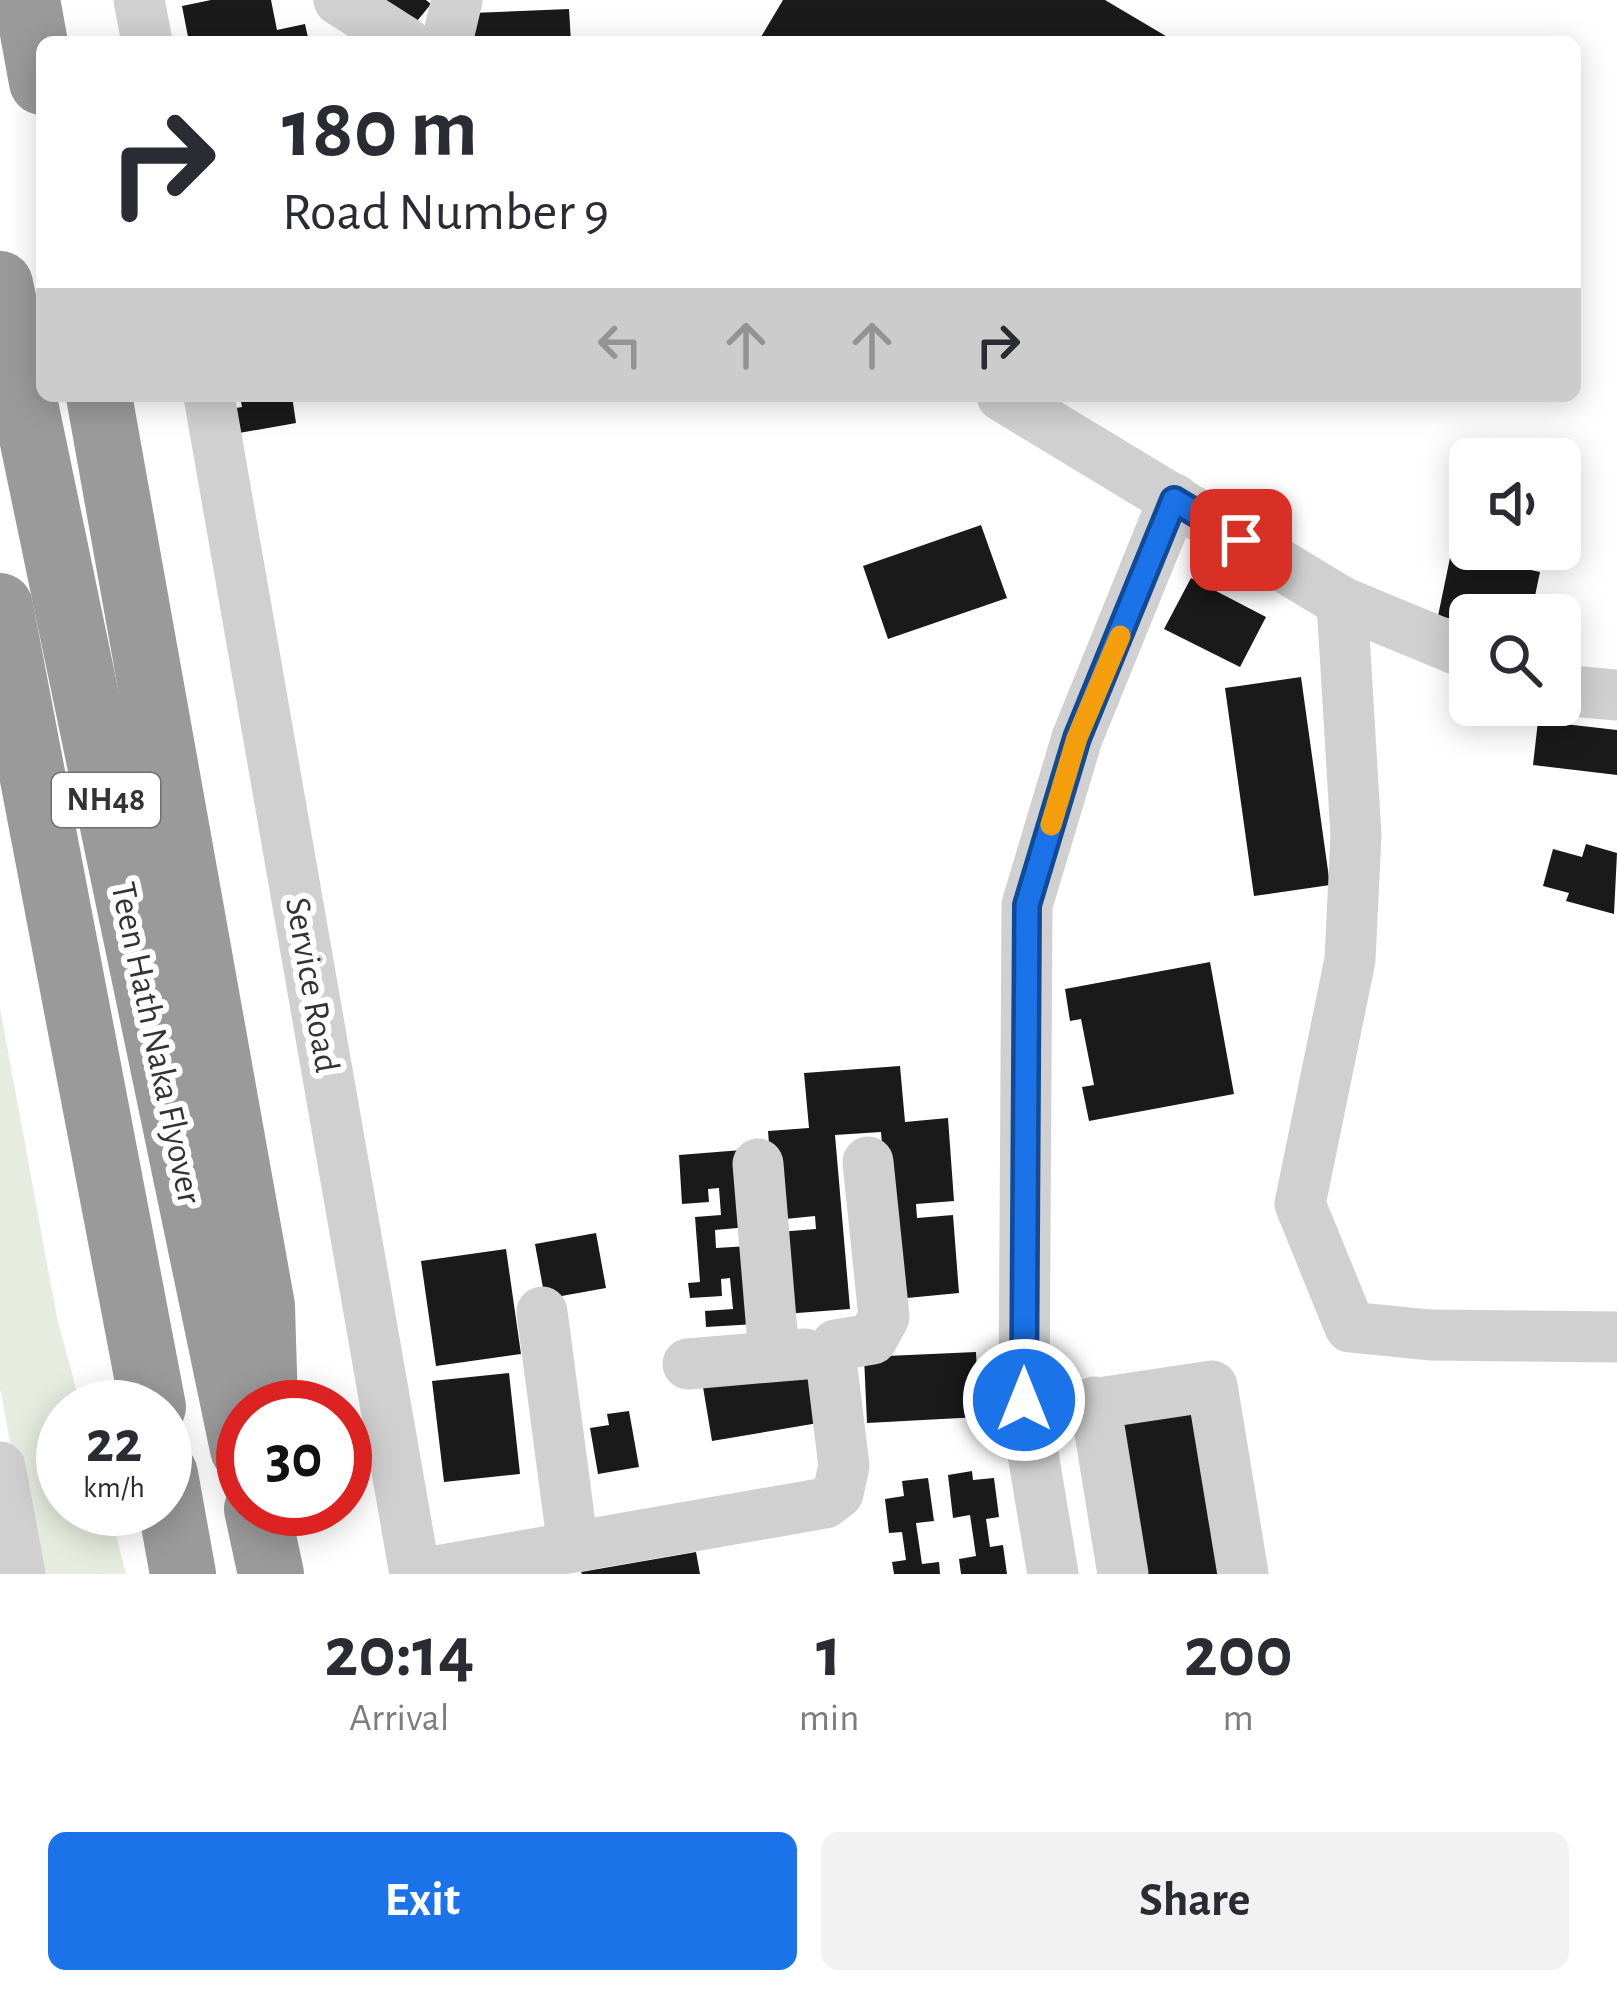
<!DOCTYPE html>
<style>
:root{--surface:#fff;--page:#f2f2f3;--text:#2b2b33;--muted:#7c7c81;--accent:#1a73e8}
body{margin:0;font-family:"Alegreya Sans",sans-serif;background:var(--page);color:var(--text);height:100vh;display:flex;flex-direction:column;font-size:45px;white-space:nowrap}
*{box-sizing:border-box;margin:0}
p{font-size:39px;color:var(--muted)}
.icon{flex:none;width:66px;height:66px;fill:none;stroke:currentColor;stroke-width:2;stroke-linecap:round;stroke-linejoin:round}
.map{position:relative;height:1574px;overflow:hidden}
.sheet{display:flex;flex-direction:column;background:var(--surface);flex:1}
.sheet>*{flex:none}
.banner{position:absolute;left:36px;top:36px;width:1545px;height:366px;border-radius:18px;box-shadow:0 6px 30px #0003;background:#fff;color:var(--text);overflow:hidden}
.fabs{position:absolute;left:1449px;top:438px;display:grid;gap:24px}
.fabs a{display:grid;place-items:center;width:132px;height:132px;border-radius:18px;background:var(--surface);box-shadow:0 6px 30px #0003;font-size:60px}
.speed{position:absolute;left:36px;top:1380px;display:flex;gap:24px;font-size:60px;font-weight:700;text-align:center}
.speed>*{display:grid;place-content:center;width:156px;height:156px;border-radius:50%;background:var(--surface);box-shadow:0 6px 30px #0003;line-height:1}
.speed small{font-size:30px;font-weight:400}
.speed .limit{border:18px solid #d22;background:#fff;color:#111}
.pin{position:absolute;display:grid;place-items:center;width:102px;height:102px;color:#fff;margin:-51px;border-radius:24px;box-shadow:0 6px 18px #0006}
.me{position:absolute;width:132px;margin:-66px;rotate:0deg;stroke-linejoin:round;filter:drop-shadow(0 0 9px #0008)}
.turn{display:flex;align-items:center;gap:42px;height:252px;padding:0 48px;font-size:54px}
.turn .icon{width:156px;height:156px;stroke-width:2.5}
.turn b{display:block;font-size:84px;line-height:102px}
.lanes{display:flex;align-items:center;height:114px;padding:0 48px;background:#0003;justify-content:center;gap:60px;direction:ltr}
.lanes .off{opacity:.35}
.eta{display:flex;justify-content:space-evenly;align-items:center;height:204px;text-align:center}
.eta b{font-size:72px;font-weight:600;line-height:84px}
.action{display:flex;gap:24px;margin-top:auto;padding:24px 48px}
.action a{flex:1;height:138px;border-radius:18px;background:var(--accent);color:#fff;font-size:48px;font-weight:600;line-height:138px;text-align:center}
.action a+a{background:var(--page);color:var(--text)}
.map>svg:first-child{display:block}
.green{fill:#e6ecdf}
.building{fill:#1a1a1a}
.lines{fill:none;stroke-linecap:round;stroke-linejoin:round}
.minor{stroke:#d0d0d0;stroke-width:51}
.highway{stroke:#9a9a9a;stroke-width:66}
.route-casing{stroke:#114b97;stroke-width:30}
.route{stroke:#1a73e8;stroke-width:21}
.slow{stroke:#f59e0b;stroke-width:21}
.labels{text-anchor:middle;dominant-baseline:central;stroke-width:12;stroke-linejoin:round;paint-order:stroke}
.shield{fill:#fff;stroke:#707070;stroke-width:3}
.shield-label{font-size:33px;font-weight:bold;fill:#333}
.street-label{font-size:36px;fill:#333;stroke:#fff}
</style>
<div class="map">
<svg width="1617" height="1574" viewBox="0 0 1617 1574">
<rect width="100%" height="100%" fill="#fff"/>
<polygon class="green" points="0,1008 57,1318 81,1407 63,1407 63,1509 109,1509 126,1574 35,1574 0,1388"/>
<g class="building">
<polygon points="211,0 271,0 277,30 305,24 309,42 189,42 182,6"/>
<polygon points="367,0 426,0 431,4 408,32"/>
<polygon points="783,0 1105,0 1176,42 758,42"/>
<polygon points="569,9 571,42 473,42 472,13"/>
<polygon points="240,396 292,396 296,423 222,436 218,411 242,407"/>
<polygon points="981,525 1007,598 888,639 863,566"/>
<polygon points="1451,553 1540,572 1531,615 1470,615 1470,623 1438,616"/>
<polygon points="1191,578 1266,617 1240,667 1164,629"/>
<polygon points="1301,677 1330,885 1254,896 1225,688"/>
<polygon points="1538,721 1617,730 1617,775 1533,765"/>
<polygon points="1586,844 1617,853 1614,914 1566,901 1569,893 1543,886 1553,849 1582,857"/>
<polygon points="1210,962 1234,1094 1089,1121 1082,1087 1094,1085 1081,1019 1070,1021 1065,989"/>
<polygon points="900,1066 905,1122 948,1118 954,1201 916,1204 917,1218 953,1215 959,1293 907,1298 892,1267 881,1132 835,1135 850,1309 784,1314 778,1232 816,1229 815,1216 775,1220 768,1131 809,1128 804,1073"/>
<polygon points="742,1150 748,1227 715,1230 716,1248 749,1246 756,1324 706,1327 705,1311 733,1309 730,1278 721,1279 722,1296 690,1298 688,1283 700,1282 695,1217 721,1215 719,1188 708,1189 709,1202 682,1204 679,1155"/>
<polygon points="596,1233 606,1288 545,1299 535,1244"/>
<polygon points="506,1249 521,1354 436,1366 421,1261"/>
<polygon points="976,1352 979,1417 867,1423 864,1357"/>
<polygon points="815,1369 824,1422 712,1441 703,1387"/>
<polygon points="509,1373 520,1474 444,1482 432,1381"/>
<polygon points="1207,1390 1233,1574 1131,1574 1108,1404"/>
<polygon points="629,1411 639,1467 598,1474 590,1428 609,1425 607,1414"/>
<polygon points="972,1471 973,1480 994,1478 999,1517 986,1519 990,1547 1003,1545 1007,1574 961,1574 959,1559 976,1556 970,1515 953,1518 948,1475"/>
<polygon points="928,1478 934,1521 916,1523 922,1564 939,1562 940,1574 894,1574 892,1562 906,1560 902,1532 889,1533 885,1499 904,1496 902,1481"/>
<polygon points="696,1552 700,1574 582,1574 581,1572"/>
</g>
<g class="lines">
<g class="minor">
<polyline points="139,0 147,42"/>
<polyline points="339,0 405,42"/>
<polyline points="447,42 457,0"/>
<polyline points="209,396 415,1574"/>
<polyline points="1002,396 1342,602 1470,655"/>
<polyline points="1342,602 1356,835 1350,960 1300,1204 1350,1327 1430,1335 1617,1337"/>
<polyline points="1560,690 1617,695"/>
<polyline points="758,1164 774,1356"/>
<polyline points="542,1312 573,1547"/>
<polyline points="688,1364 805,1354"/>
<polyline points="1095,1402 1123,1574"/>
<polyline points="1026,1414 1212,1386 1243,1574"/>
<polyline points="0,1467 20,1574"/>
<polyline points="419,1574 825,1503 838,1493 844,1466 830,1352 836,1345 872,1339 884,1317 868,1162"/>
<polyline points="1053,1574 1024,1400 1027,905 1077,738 1174,499"/>
</g>
<g class="highway">
<polyline points="27,0 42,82"/>
<polyline points="0,284 243,1449"/>
<polyline points="99,396 262,1306 265,1407"/>
<polyline points="0,606 153,1407"/>
<polyline points="165,1474 183,1574"/>
<polyline points="257,1509 271,1574"/>
</g>
</g>
<g class="lines">
<g class="route-casing">
<polyline id="route" points="1024,1400 1027,905 1077,738 1174,500 1241,540"/>
</g>
<use href="#route" class="route"/>
<polyline class="slow" points="1051,825 1077,738 1120,636"/>
</g>
<g class="labels">
<rect class="shield" x="52" y="773" width="108" height="54" rx="9"/>
<g class="shield-label">
<text x="106" y="800">NH48</text>
</g>
<g class="street-label">
<text transform="translate(312 985) rotate(80)">Service Road</text>
<text transform="translate(156 1043) rotate(78)">Teen Hath Naka Flyover</text>
</g>
</g>
</svg>
<div class="fabs">
<a><svg class="icon" aria-label="sound" viewBox="0 0 24 24"><path d="M4 9h4l5-4v14l-5-4H4zM17 9q2 3 0 6"/></svg></a>
<a><svg class="icon" aria-label="search" viewBox="0 0 24 24"><circle cx="10" cy="10" r="6"/><path d="M15 15l6 6"/></svg></a>
</div>
<div class="speed"><div>22<small>km/h</small></div><div class="limit">30</div></div>
<div class="pin" style="left:1241px;top:540px;background:#d93025"><svg class="icon" aria-label="arrive" viewBox="0 0 24 24"><path d="M6 21V4h12l-3 4 3 4H6"/></svg></div>
<svg class="me" style="left:1024px;top:1400px" viewBox="-20 -20 40 40"><circle r="17" fill="#1a73e8" stroke="#fff" stroke-width="3"/><path d="M0-11L8 9 0 5-8 9z" fill="#fff"/></svg>
<div class="banner">
<div class="turn"><svg class="icon" aria-label="right" viewBox="0 0 24 24"><path d="M7 20v-9h11M14 6l5 5-5 5"/></svg><div><b>180 m</b>Road Number 9</div></div>
<div class="lanes"><svg class="icon off" aria-label="left" viewBox="0 0 24 24"><path d="M17 20v-9H6M10 6l-5 5 5 5"/></svg><svg class="icon off" aria-label="ahead" viewBox="0 0 24 24"><path d="M12 20V5M6 11l6-6 6 6"/></svg><svg class="icon off" aria-label="ahead" viewBox="0 0 24 24"><path d="M12 20V5M6 11l6-6 6 6"/></svg><svg class="icon" aria-label="right" viewBox="0 0 24 24"><path d="M7 20v-9h11M14 6l5 5-5 5"/></svg></div>
</div>
</div>
<section class="sheet">
<div class="eta">
<div><b>20:14</b><p>Arrival</p></div>
<div><b>1</b><p>min</p></div>
<div><b>200</b><p>m</p></div>
</div>
<div class="action"><a>Exit</a><a>Share</a></div>
</section>
